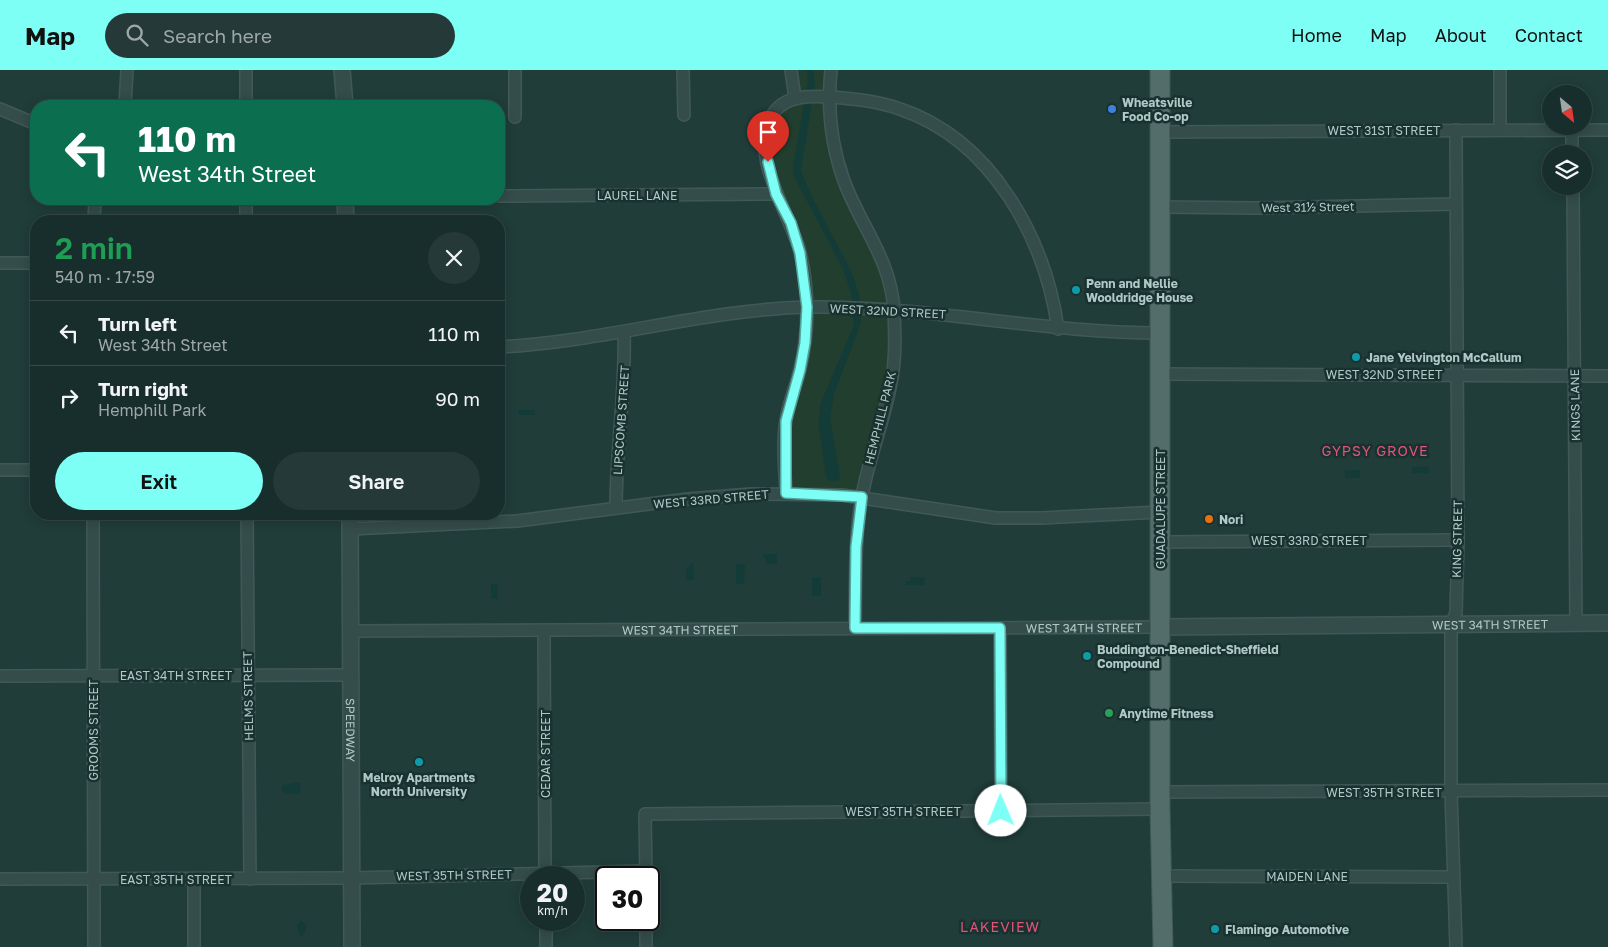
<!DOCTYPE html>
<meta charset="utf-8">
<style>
:root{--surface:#182e2c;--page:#253a38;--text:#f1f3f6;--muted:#9fa8a9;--line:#364a48;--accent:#7efff6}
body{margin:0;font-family:"Golos Text",sans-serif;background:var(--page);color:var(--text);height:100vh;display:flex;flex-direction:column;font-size:19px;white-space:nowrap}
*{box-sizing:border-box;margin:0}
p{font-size:16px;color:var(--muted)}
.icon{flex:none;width:28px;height:28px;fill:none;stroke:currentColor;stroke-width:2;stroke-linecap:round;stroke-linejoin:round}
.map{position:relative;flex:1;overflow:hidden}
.panel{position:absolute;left:30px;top:145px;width:475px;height:305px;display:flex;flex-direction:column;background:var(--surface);border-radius:20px;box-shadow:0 2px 12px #0003,0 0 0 1px var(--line)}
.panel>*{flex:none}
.banner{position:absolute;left:30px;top:30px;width:475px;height:105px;border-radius:20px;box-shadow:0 2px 12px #0003,0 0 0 1px var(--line);background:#0b6e4f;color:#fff;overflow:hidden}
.needle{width:32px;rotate:151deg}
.tools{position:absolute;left:1542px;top:15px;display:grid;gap:10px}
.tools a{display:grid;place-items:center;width:50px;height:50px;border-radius:50%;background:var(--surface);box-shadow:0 2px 12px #0003,0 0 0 1px var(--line);font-size:25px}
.speed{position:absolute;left:520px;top:796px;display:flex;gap:10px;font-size:25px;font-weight:700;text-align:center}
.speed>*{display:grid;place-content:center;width:65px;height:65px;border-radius:50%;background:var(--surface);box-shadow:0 2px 12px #0003,0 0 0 1px var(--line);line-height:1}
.speed small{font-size:12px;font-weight:400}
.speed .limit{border:2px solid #111;border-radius:8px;background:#fff;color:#111}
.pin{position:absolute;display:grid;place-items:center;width:42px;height:42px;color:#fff;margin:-51px -21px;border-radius:50% 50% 50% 0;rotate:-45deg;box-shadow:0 0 5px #0007}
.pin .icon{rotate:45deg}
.me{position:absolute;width:55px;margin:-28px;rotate:359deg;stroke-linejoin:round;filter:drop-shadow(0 0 4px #0008)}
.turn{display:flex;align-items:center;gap:18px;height:105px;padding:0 25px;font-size:22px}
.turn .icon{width:65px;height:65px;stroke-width:2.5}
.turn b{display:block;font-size:35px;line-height:42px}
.round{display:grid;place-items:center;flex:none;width:52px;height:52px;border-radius:26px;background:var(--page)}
.summary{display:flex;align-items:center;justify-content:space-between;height:85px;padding:0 25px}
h1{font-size:30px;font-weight:600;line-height:38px;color:#1e9e55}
.cta{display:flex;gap:10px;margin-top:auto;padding:10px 25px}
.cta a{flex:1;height:58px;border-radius:30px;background:var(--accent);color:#111;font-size:20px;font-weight:600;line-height:58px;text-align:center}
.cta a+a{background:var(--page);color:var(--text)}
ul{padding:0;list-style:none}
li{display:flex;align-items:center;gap:15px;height:65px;padding:0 25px;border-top:1px solid var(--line)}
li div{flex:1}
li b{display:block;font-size:19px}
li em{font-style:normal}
header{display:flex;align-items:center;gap:30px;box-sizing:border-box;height:70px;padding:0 25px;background:var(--accent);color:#111}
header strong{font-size:24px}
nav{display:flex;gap:28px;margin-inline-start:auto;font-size:18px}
.search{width:350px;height:45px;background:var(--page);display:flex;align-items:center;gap:12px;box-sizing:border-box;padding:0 18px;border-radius:28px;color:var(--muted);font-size:19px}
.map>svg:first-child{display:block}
.green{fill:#223e2e}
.water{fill:#133b37}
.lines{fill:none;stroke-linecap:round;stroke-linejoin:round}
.minor-casing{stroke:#405957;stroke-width:14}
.tertiary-casing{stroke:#405957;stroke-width:18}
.primary-casing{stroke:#405957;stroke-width:21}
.minor{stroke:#344d4a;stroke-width:11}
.tertiary{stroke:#344d4a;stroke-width:15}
.primary{stroke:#526d6a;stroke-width:19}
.route-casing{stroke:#52a6a0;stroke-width:12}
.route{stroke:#7efff6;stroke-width:9}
.shop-dot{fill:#3f7fe0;stroke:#19312f;stroke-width:2}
.culture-dot{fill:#0f9aa8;stroke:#19312f;stroke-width:2}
.food-dot{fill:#e8710a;stroke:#19312f;stroke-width:2}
.leisure-dot{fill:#2e9e5b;stroke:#19312f;stroke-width:2}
.labels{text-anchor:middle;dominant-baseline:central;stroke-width:5;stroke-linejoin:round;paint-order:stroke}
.poi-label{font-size:12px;font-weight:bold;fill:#afc9c7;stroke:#19312f;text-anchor:start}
.street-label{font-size:12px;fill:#afc9c7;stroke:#19312f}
.neighbourhood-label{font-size:14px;letter-spacing:1px;fill:#de5577;stroke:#19312f}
</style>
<header>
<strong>Map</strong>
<div class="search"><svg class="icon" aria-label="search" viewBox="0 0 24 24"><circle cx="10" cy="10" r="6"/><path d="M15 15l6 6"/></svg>Search here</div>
<nav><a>Home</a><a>Map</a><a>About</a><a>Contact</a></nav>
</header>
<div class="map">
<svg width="1608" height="877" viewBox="0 0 1608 877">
<rect width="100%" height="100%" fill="#203d3a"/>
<path class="green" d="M801 0H826V54L882 210C888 241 892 274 887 306 881 344 868 381 858 418L855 421 794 418 792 413V366L796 337 808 292 814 260 812 202 803 165 779 110 774 78 775 61 783 44 796 30 801 11Z"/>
<g class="water">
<polygon points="807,0 813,0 815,14 801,101 810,123 851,201 859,224 861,253 834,324 830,348 840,408 837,411 830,411 826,407 819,356 820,335 854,255 851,223 843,199 794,106 793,96 808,12"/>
<rect x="518" y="340" width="17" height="5"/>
<rect x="1412" y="397" width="17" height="6"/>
<rect x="1345" y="400" width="15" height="8"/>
<polygon points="763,484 777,484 777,494 766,494 766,488 763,487"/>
<polygon points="690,493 693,493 694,510 686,510 686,497 690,497"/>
<polygon points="736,494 745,495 744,514 736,513"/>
<rect x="812" y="507" width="9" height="19"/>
<polygon points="910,507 925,507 925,515 906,515 906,511 910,511"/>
<rect x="491" y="514" width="7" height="15"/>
<polygon points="298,712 301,714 300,724 285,723 281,720 283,715"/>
<polygon points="301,851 307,855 305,863 302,866 299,864 297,855"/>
</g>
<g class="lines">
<g class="minor-casing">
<g id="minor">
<polyline points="515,0 515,47"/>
<polyline points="683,0 684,45"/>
<polyline points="791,0 795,28"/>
<path d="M831 0C827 39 831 75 844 111 861 157 891 189 894 241 895 264 896 289 891 313 884 351 869 387 862 426 854 469 856 514 855 558"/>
<polyline points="1500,0 1500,60"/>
<polyline points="125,36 127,0"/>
<polyline points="246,36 246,0"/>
<polyline points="0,39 36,54"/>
<polyline points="1572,60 1572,84"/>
<polyline points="1160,62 1608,60"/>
<polyline points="1573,116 1576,555"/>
<polyline points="499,126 776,124"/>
<polyline points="1161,137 1256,138 1456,134"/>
<polyline points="94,151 95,129"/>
<polyline points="246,151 246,129"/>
<polyline points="0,193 36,193"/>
<path d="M499 277C602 272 702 240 806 237 925 235 1041 263 1160 263"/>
<polyline points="1160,304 1608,306"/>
<polyline points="0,400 36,400"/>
<path d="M786 423C785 399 782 374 786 350 789 332 796 316 800 299 809 261 809 220 800 182 790 142 747 86 773 44 785 24 813 26 832 27 855 29 878 31 900 39 992 70 1045 168 1058 259"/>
<path d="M616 438C616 379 626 321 624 262"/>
<polyline points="93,444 94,877"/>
<polyline points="247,444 250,809"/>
<polyline points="351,459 517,451 688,429 752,424 842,425 996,448 1041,448 1160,442"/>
<polyline points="1161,472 1458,470"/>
<polyline points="1000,558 1001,741"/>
<polyline points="544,560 545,808"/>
<path id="s1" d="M352 561 1160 557"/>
<polyline points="0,606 352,605"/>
<polyline points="1160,722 1608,720"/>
<polyline points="1161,806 1453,807"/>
<polyline points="646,808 645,744 1160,739"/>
<polyline points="0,809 352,808 646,801"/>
<polyline points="194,809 194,877"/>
<polyline points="546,850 546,877"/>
<polyline points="646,850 646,877"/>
<polyline points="1456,877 1451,722 1451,555 1456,543 1458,470 1456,60"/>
</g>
</g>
<g class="tertiary-casing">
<g id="tertiary">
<polyline points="342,0 345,36"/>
<polyline points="345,129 346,151"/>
<path id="s2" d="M350 444 352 877"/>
<path id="s3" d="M1160 557 1608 553"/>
</g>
</g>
<g class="primary-casing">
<polyline id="primary" points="1160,0 1160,739 1163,877"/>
</g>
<use href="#minor" class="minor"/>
<use href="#tertiary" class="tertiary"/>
<use href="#primary" class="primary"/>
</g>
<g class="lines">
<g class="route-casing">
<polyline id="route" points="768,92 776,124 791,153 800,183 807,237 805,273 800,300 786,351 786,423 862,427 856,477 855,558 1000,558 1001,741"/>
</g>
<use href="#route" class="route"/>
</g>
<circle class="shop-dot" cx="1112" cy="39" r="5"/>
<g class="culture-dot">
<circle cx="1076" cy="220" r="5"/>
<circle cx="1356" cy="287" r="5"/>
<circle cx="1087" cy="586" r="5"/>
<circle cx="419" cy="692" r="5"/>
<circle cx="1215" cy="859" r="5"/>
</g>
<circle class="food-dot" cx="1209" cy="449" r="5"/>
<circle class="leisure-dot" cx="1109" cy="643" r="5"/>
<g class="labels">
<g class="poi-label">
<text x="1122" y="32">Wheatsville<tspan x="1122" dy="14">Food Co-op</tspan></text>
<text x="1086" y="213">Penn and Nellie<tspan x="1086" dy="14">Wooldridge House</tspan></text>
<text x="1366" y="287">Jane Yelvington McCallum</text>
<text x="1219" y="449">Nori</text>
<text x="1097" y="579">Buddington-Benedict-Sheffield<tspan x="1097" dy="14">Compound</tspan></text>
<text x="1119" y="643">Anytime Fitness</text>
<text x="419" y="707" text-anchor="middle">Melroy Apartments<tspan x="419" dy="14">North University</tspan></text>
<text x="1225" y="859">Flamingo Automotive</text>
</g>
<g class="street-label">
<text x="1384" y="60">WEST 31ST STREET</text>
<text x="637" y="125">LAUREL LANE</text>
<text transform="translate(1308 137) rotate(-1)">West 31½ Street</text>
<text transform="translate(888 241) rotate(3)">WEST 32ND STREET</text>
<text x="1384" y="304">WEST 32ND STREET</text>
<text transform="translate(1575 335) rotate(-91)">KINGS LANE</text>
<text transform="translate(880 348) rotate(-76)">HEMPHILL PARK</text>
<text transform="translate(621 350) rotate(-86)">LIPSCOMB STREET</text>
<text transform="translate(711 429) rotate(-5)">WEST 33RD STREET</text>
<text transform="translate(1160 439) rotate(-90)">GUADALUPE STREET</text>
<text transform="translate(1457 469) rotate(-89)">KING STREET</text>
<text x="1309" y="470">WEST 33RD STREET</text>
<text stroke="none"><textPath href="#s3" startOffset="330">WEST 34TH STREET</textPath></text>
<text stroke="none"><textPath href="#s1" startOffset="732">WEST 34TH STREET</textPath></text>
<text stroke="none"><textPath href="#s1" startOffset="328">WEST 34TH STREET</textPath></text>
<text x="176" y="605">EAST 34TH STREET</text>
<text transform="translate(248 626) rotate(-91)">HELMS STREET</text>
<text transform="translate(93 660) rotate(-90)">GROOMS STREET</text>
<text stroke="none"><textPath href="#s2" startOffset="216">SPEEDWAY</textPath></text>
<text transform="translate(545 684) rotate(-90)">CEDAR STREET</text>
<text x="1384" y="722">WEST 35TH STREET</text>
<text x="903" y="741">WEST 35TH STREET</text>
<text transform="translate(454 805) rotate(-1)">WEST 35TH STREET</text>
<text x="1307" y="806">MAIDEN LANE</text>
<text x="176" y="809">EAST 35TH STREET</text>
</g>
<g class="neighbourhood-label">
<text x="1375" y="380">GYPSY GROVE</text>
<text x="1000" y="856">LAKEVIEW</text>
</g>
</g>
</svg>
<div class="tools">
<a><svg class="needle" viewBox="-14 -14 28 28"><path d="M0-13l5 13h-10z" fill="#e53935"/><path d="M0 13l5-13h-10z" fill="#9fa8a9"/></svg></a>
<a><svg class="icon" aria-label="layers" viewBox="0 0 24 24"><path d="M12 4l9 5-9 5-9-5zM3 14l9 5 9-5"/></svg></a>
</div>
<div class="speed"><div>20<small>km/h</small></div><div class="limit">30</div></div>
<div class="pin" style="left:768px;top:92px;background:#d93025"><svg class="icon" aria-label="arrive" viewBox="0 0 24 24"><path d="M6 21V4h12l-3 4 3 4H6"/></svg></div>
<svg class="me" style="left:1001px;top:741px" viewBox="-20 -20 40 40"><circle r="19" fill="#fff"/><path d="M0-13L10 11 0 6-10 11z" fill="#7efff6"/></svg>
<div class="banner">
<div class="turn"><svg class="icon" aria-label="left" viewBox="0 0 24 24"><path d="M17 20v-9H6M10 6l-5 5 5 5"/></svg><div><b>110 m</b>West 34th Street</div></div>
</div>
<section class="panel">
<div class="summary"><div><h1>2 min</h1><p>540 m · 17:59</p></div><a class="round"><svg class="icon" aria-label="close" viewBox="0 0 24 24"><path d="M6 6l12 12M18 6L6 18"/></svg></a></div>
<ul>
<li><svg class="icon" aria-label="left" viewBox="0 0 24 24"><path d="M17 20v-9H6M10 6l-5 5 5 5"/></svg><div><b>Turn left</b><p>West 34th Street</p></div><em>110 m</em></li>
<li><svg class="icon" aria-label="right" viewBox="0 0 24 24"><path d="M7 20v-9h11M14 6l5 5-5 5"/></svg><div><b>Turn right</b><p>Hemphill Park</p></div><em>90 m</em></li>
</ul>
<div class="cta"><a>Exit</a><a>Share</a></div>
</section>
</div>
